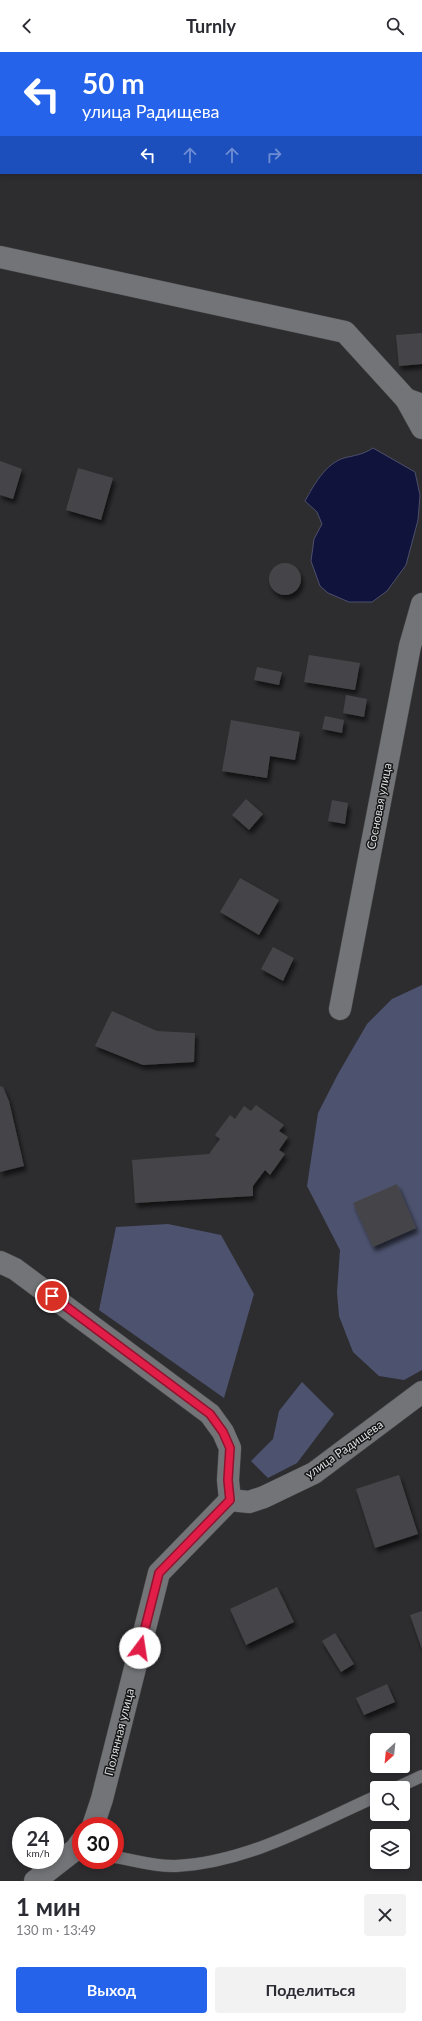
<!DOCTYPE html>
<html lang="ru">
<meta charset="utf-8">
<style>
:root{--surface:#fff;--page:#f2f2f3;--text:#2b2b33;--muted:#7c7c81;--accent:#2563eb}
body{margin:0;font-family:Lato,sans-serif;background:var(--page);color:var(--text);height:100vh;display:flex;flex-direction:column;font-size:15px;white-space:nowrap}
*{box-sizing:border-box;margin:0}
p{font-size:13px;color:var(--muted)}
.icon{flex:none;width:22px;height:22px;fill:none;stroke:currentColor;stroke-width:2;stroke-linecap:round;stroke-linejoin:round}
.map{position:relative;height:1829px;overflow:hidden}
.panel{display:flex;flex-direction:column;background:var(--surface);flex:1}
.panel>*{flex:none}
.guide{position:absolute;left:0px;top:0px;width:422px;height:122px;box-shadow:0 2px 6px #0003;background:#2563eb;color:#fff;overflow:hidden}
.needle{width:26px;rotate:207deg}
.tools{position:absolute;left:370px;top:1681px;display:grid;gap:8px}
.tools a{display:grid;place-items:center;width:40px;height:40px;border-radius:4px;background:var(--surface);box-shadow:0 2px 6px #0003;font-size:20px}
.speed{position:absolute;left:12px;top:1765px;display:flex;gap:8px;font-size:20px;font-weight:700;text-align:center}
.speed>*{display:grid;place-content:center;width:52px;height:52px;border-radius:50%;background:var(--surface);box-shadow:0 2px 6px #0003;line-height:1}
.speed small{font-size:10px;font-weight:400}
.speed .limit{border:6px solid #d22;background:#fff;color:#111}
.pin{position:absolute;display:grid;place-items:center;width:34px;height:34px;color:#fff;margin:-17px;border:2px solid #fff;border-radius:50%;box-shadow:0 1px 4px #0007}
.me{position:absolute;width:44px;margin:-22px;rotate:14deg;stroke-linejoin:round;filter:drop-shadow(0 0 3px #0008)}
.turn{display:flex;align-items:center;gap:14px;height:84px;padding:0 16px;font-size:18px}
.turn .icon{width:52px;height:52px;stroke-width:2.5}
.turn b{display:block;font-size:28px;line-height:34px}
.lanes{display:flex;align-items:center;height:38px;padding:0 16px;background:#0003;justify-content:center;gap:20px;direction:ltr}
.lanes .off{opacity:.35}
.round{display:grid;place-items:center;flex:none;width:42px;height:42px;border-radius:4px;background:var(--page)}
.headline{display:flex;align-items:center;justify-content:space-between;height:68px;padding:0 16px}
h1{font-size:24px;font-weight:700;line-height:30px}
.action{display:flex;gap:8px;margin-top:auto;padding:8px 16px}
.action a{flex:1;height:46px;border-radius:4px;background:var(--accent);color:#fff;font-size:16px;font-weight:700;line-height:46px;text-align:center}
.action a+a{background:var(--page);color:var(--text)}
header{display:flex;justify-content:space-between;align-items:center;height:52px;padding:0 16px;background:var(--surface);font-size:18px;font-weight:700}
.map>svg:first-child{display:block}
.green{fill:#4d536f}
.water{fill:#10133b;stroke:#4d4f6c}
.building{fill:#454548;filter:url(#shadow)}
.lines{fill:none;stroke-linecap:round;stroke-linejoin:round}
.lane-casing{stroke:#48494b;stroke-width:13}
.street-casing{stroke:#48494b;stroke-width:23}
.lane{stroke:#737477;stroke-width:12}
.street{stroke:#737477;stroke-width:22}
.route-casing{stroke:#92132f;stroke-width:10}
.route{stroke:#e11d48;stroke-width:7}
.labels{text-anchor:middle;dominant-baseline:central;stroke-width:3;stroke-linejoin:round;paint-order:stroke}
.street-label{font-size:12px;fill:#dbdcdd;stroke:#151617}
</style>
<header><svg class="icon" aria-label="back" viewBox="0 0 24 24"><path d="M15 5l-7 7 7 7"/></svg>Turnly<svg class="icon" aria-label="search" viewBox="0 0 24 24"><circle cx="10" cy="10" r="6"/><path d="M15 15l6 6"/></svg></header>
<div class="map">
<svg width="422" height="1829" viewBox="0 0 422 1829">
<defs>
<filter id="shadow"><feDropShadow dx="2.5" dy="4.5" stdDeviation="2" flood-color="#0009"/></filter>
</defs>
<rect width="100%" height="100%" fill="#2d2d30"/>
<g class="green">
<polygon points="422,933 422,1318 404,1328 379,1324 353,1300 339,1264 337,1240 340,1198 307,1134 318,1061 338,1022 367,972 392,947"/>
<polygon points="168,1172 221,1183 254,1242 224,1346 99,1258 116,1175"/>
<polygon points="302,1330 334,1362 297,1411 268,1426 251,1409 273,1387 279,1359"/>
</g>
<path class="water" d="M373 396 415 420 420 443 418 468 406 513 387 539 372 550H349L328 541 320 534 311 509 314 487 322 472 317 460 305 449C314 433 325 412 344 406 356 403 362 403 373 396Z"/>
<g class="building">
<polygon points="422,281 422,312 399,314 396,283"/>
<polygon points="0,409 22,417 13,447 0,443"/>
<polygon points="78,416 113,426 101,468 66,458"/>
<circle cx="285" cy="527" r="16"/>
<polygon points="309,603 360,611 355,638 304,630"/>
<polygon points="257,615 282,620 279,633 254,628"/>
<polygon points="346,643 367,647 364,665 343,661"/>
<polygon points="325,664 344,668 342,681 322,677"/>
<polygon points="231,668 300,680 295,708 270,704 267,726 222,719"/>
<polygon points="246,747 263,762 249,778 232,763"/>
<polygon points="332,748 348,751 345,772 328,769"/>
<polygon points="240,826 279,848 259,883 220,860"/>
<polygon points="273,895 294,906 283,929 261,917"/>
<polygon points="112,959 157,979 195,981 194,1010 143,1013 95,994"/>
<polygon points="0,1034 3,1035 9,1049 24,1114 0,1120"/>
<polygon points="256,1053 284,1073 279,1079 288,1085 279,1098 285,1102 270,1123 265,1118 253,1134 253,1144 135,1151 132,1108 209,1102 220,1087 215,1083 230,1063 235,1067 244,1054 251,1059"/>
<polygon points="397,1132 416,1176 373,1195 353,1151"/>
<polygon points="399,1423 418,1482 375,1496 356,1437"/>
<polygon points="277,1535 294,1570 246,1593 230,1557"/>
<polygon points="422,1559 422,1597 410,1563"/>
<polygon points="335,1581 354,1612 341,1620 322,1589"/>
<polygon points="387,1632 395,1650 364,1663 356,1646"/>
</g>
<g class="lines">
<g class="lane-casing">
<g id="lane">
<polyline points="396,1736 422,1724"/>
<path d="M115 1805C134 1808 156 1815 176 1814 248 1810 312 1773 377 1744"/>
</g>
</g>
<g class="street-casing">
<g id="street">
<polyline points="0,205 345,280 406,347 422,353"/>
<polyline points="406,347 422,376"/>
<polyline points="340,957 410,594 422,552"/>
<polyline points="0,1210 15,1217 210,1362 223,1380 230,1396 228,1428 230,1448 249,1450 264,1445 314,1421 422,1340"/>
<polyline points="93,1774 102,1747 159,1521 230,1448"/>
<polyline points="35,1829 76,1797 81,1790"/>
</g>
</g>
<use href="#lane" class="lane"/>
<use href="#street" class="street"/>
</g>
<g class="lines">
<g class="route-casing">
<polyline id="route" points="52,1244 210,1362 223,1380 230,1396 228,1428 230,1448 159,1521 140,1596"/>
</g>
<use href="#route" class="route"/>
</g>
<g class="labels">
<g class="street-label">
<text transform="translate(379 754) rotate(-79)">Сосновая улица</text>
<text transform="translate(344 1397) rotate(-35)">улица Радищева</text>
<text transform="translate(119 1680) rotate(-76)">Полянная улица</text>
</g>
</g>
</svg>
<div class="tools">
<a><svg class="needle" viewBox="-14 -14 28 28"><path d="M0-13l5 13h-10z" fill="#e53935"/><path d="M0 13l5-13h-10z" fill="#7c7c81"/></svg></a>
<a><svg class="icon" aria-label="search" viewBox="0 0 24 24"><circle cx="10" cy="10" r="6"/><path d="M15 15l6 6"/></svg></a>
<a><svg class="icon" aria-label="layers" viewBox="0 0 24 24"><path d="M12 4l9 5-9 5-9-5zM3 14l9 5 9-5"/></svg></a>
</div>
<div class="speed"><div>24<small>km/h</small></div><div class="limit">30</div></div>
<div class="pin" style="left:52px;top:1244px;background:#d93025"><svg class="icon" aria-label="arrive" viewBox="0 0 24 24"><path d="M6 21V4h12l-3 4 3 4H6"/></svg></div>
<svg class="me" style="left:140px;top:1596px" viewBox="-20 -20 40 40"><circle r="19" fill="#fff"/><path d="M0-13L10 11 0 6-10 11z" fill="#e11d48"/></svg>
<div class="guide">
<div class="turn"><svg class="icon" aria-label="left" viewBox="0 0 24 24"><path d="M17 20v-9H6M10 6l-5 5 5 5"/></svg><div><b>50 m</b>улица Радищева</div></div>
<div class="lanes"><svg class="icon" aria-label="left" viewBox="0 0 24 24"><path d="M17 20v-9H6M10 6l-5 5 5 5"/></svg><svg class="icon off" aria-label="ahead" viewBox="0 0 24 24"><path d="M12 20V5M6 11l6-6 6 6"/></svg><svg class="icon off" aria-label="ahead" viewBox="0 0 24 24"><path d="M12 20V5M6 11l6-6 6 6"/></svg><svg class="icon off" aria-label="right" viewBox="0 0 24 24"><path d="M7 20v-9h11M14 6l5 5-5 5"/></svg></div>
</div>
</div>
<section class="panel">
<div class="headline"><div><h1>1 мин</h1><p>130 m · 13:49</p></div><a class="round"><svg class="icon" aria-label="close" viewBox="0 0 24 24"><path d="M6 6l12 12M18 6L6 18"/></svg></a></div>
<div class="action"><a>Выход</a><a>Поделиться</a></div>
</section>
